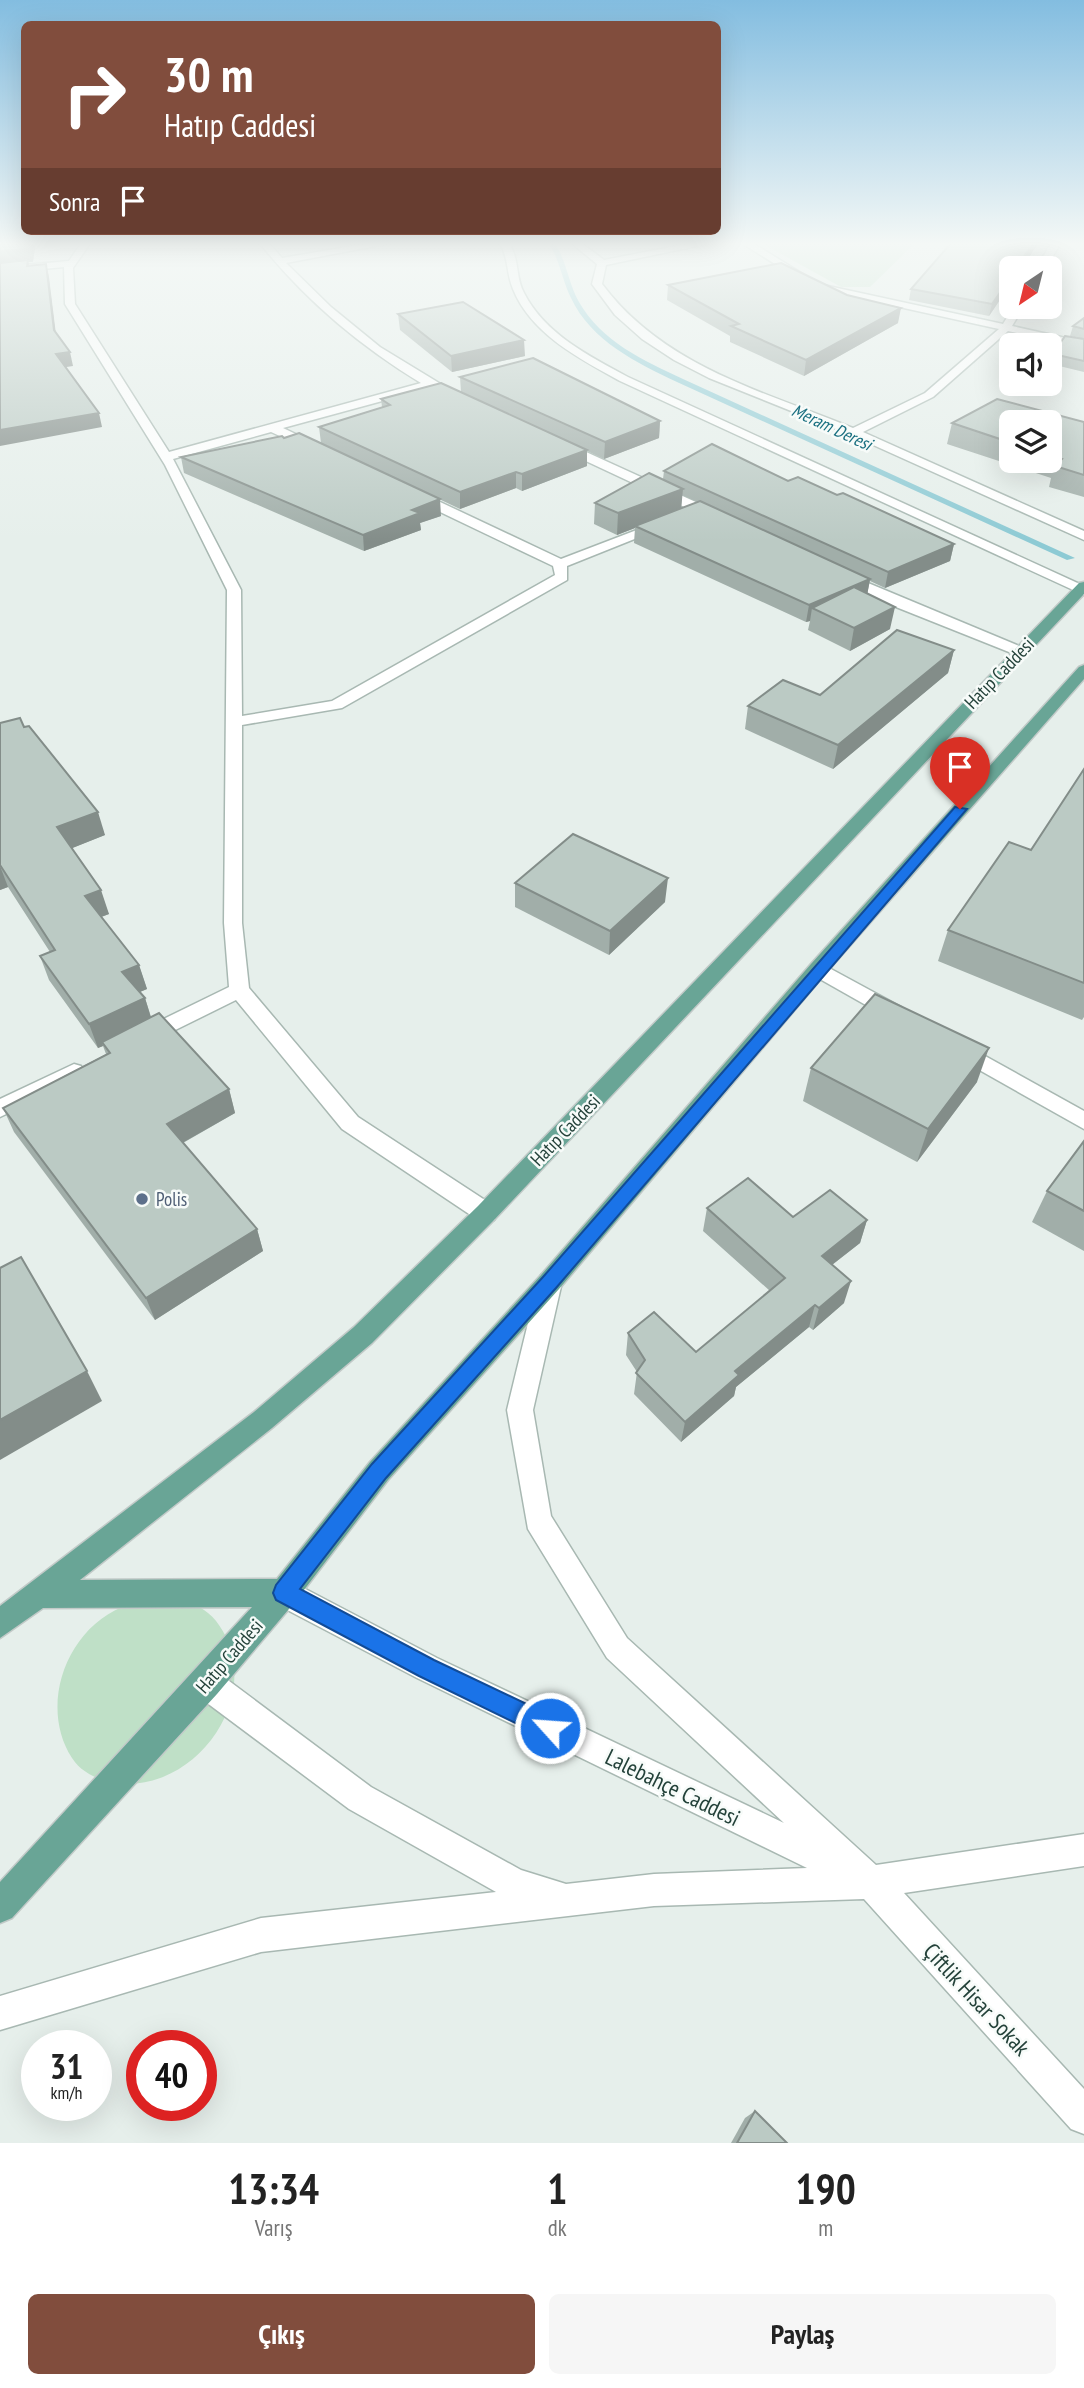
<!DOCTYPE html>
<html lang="tr">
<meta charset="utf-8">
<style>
:root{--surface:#fff;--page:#f6f6f6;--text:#222;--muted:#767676;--accent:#814d3d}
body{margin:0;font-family:"PT Sans Narrow",sans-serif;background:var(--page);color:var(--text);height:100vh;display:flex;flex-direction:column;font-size:26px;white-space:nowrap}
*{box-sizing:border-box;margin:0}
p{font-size:23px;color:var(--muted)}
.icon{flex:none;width:38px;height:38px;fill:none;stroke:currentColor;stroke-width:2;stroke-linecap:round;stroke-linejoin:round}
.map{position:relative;height:2143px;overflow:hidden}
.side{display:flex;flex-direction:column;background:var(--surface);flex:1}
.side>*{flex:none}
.guide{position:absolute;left:21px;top:21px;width:700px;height:214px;border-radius:10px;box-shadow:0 7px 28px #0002;background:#814d3d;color:#fff;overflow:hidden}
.needle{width:46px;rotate:215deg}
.fabs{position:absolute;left:999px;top:256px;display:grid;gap:14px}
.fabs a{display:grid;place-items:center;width:63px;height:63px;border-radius:10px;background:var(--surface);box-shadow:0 7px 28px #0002;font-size:35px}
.speed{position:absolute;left:21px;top:2030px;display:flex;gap:14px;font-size:35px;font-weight:700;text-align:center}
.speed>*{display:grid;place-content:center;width:91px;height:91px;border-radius:50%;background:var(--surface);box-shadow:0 7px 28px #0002;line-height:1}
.speed small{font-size:18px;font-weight:400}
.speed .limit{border:10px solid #d22;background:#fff;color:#111}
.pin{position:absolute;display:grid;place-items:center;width:60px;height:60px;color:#fff;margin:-72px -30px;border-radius:50% 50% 50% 0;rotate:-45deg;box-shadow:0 0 7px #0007}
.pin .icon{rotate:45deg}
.me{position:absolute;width:77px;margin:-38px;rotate:296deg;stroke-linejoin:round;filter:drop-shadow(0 0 5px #0008)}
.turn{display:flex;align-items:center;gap:24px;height:147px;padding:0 28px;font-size:32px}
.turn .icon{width:91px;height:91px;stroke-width:2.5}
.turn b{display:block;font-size:49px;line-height:60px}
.then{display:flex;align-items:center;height:66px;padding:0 28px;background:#0003;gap:14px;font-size:26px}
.eta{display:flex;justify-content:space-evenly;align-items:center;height:119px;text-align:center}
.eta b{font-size:42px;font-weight:800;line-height:49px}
.primary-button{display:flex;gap:14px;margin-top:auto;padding:14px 28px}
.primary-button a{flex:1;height:80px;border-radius:10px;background:var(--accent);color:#fff;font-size:28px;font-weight:800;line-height:80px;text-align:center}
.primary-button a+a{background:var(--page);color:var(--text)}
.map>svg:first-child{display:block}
.green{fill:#bfe0c7}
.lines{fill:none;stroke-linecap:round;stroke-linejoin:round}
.stream{fill:#8dcad4;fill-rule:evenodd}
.minor-casing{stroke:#a8b8b2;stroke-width:3}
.major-casing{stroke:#c2cac8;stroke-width:3}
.minor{fill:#fff;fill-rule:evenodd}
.major{fill:#69a596;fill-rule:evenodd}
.wall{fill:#a1aea9;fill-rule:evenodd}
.shaded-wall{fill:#838d89}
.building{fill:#bbcac4;stroke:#838d89;stroke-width:2}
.route{fill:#1a73e8;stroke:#114b97;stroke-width:2}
.service-dot{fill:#5c6f8a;stroke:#f7fbf9;stroke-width:2.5}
.labels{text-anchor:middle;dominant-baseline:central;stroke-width:5;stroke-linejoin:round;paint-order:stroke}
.far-water-label{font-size:18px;font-style:italic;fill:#1b7081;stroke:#f7fbf9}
.street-label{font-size:19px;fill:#24423a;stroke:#f7fbf9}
.service-label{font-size:19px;fill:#4e5e75;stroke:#f7fbf9;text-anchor:start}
.near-street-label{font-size:23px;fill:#24423a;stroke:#f7fbf9}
</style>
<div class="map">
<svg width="1084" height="2143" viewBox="0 0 1084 2143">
<rect width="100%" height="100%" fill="#e6efeb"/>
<g class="green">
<polygon points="765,242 916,242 870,287 841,287 763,244"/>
<path d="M180 1599C188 1603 197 1605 204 1610 216 1618 224 1631 229 1644 255 1714 184 1797 111 1782 96 1779 80 1771 72 1758 39 1707 65 1631 122 1607 138 1601 163 1602 180 1599Z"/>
</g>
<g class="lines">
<path class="stream" d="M548 242H554C567 261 568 283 579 302 601 341 644 361 683 379L1075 558 1067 560 677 382C637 363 591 341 571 298 562 280 560 260 548 242Z"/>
<g class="minor-casing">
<g id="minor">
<path d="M82 242H91L73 268 75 304 169 452 421 383C360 346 303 298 259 242H268L282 258 376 242H397L286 263 331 307 380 347 462 397 452 399 430 388 283 428 319 445 321 448 315 452 271 432 173 459 241 590 242 716 332 701 555 575 553 566 413 499V493H421L561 559 655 523 667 526 567 566V580L342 708 242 725V923L249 988 358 1117 494 1206 498 1213 494 1220 486 1222 478 1220 342 1129 236 1000 151 1042H137L134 1037 137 1032 229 987 224 923 227 590 165 465 65 304 64 267 0 273V267L69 261Z"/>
<path d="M499 242H508C520 258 515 277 524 293 545 334 589 356 628 377L1084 586V595L620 381C580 359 531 334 513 289 506 273 509 257 499 242Z"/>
<path d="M570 242H580L604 260 697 242H716L606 265 602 284C663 366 762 391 853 428L925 393 999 329 813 288 740 242H751L819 284 1003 324 1014 306H1024L1012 326 1084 342V348L1008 331 933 397 863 432 1084 531V540L851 435 709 378 674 360 642 339 615 315 592 284 597 264Z"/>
<polygon points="1052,242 1061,242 1046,268 1036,268"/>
<polygon points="562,441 722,514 723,517 712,520 558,448 558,442"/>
<polygon points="844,573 1024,648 1026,651 1024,654 1014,654 896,607 839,580 839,574"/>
<polygon points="818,962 901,1007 904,1012 901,1017 887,1017 811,974 808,969"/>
<polygon points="958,1041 1084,1111 1084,1129 951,1054 948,1049 951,1044"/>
<polygon points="74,1064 81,1066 85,1072 81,1078 0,1117 0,1099"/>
<polygon points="550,1272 559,1275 562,1282 533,1410 551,1516 627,1638 876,1865 1084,1834 1084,1866 904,1893 1084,2089 1084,2134 1071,2129 864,1899 654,1906 261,1952 0,2030 0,1996 261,1918 496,1892 349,1809 195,1694 191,1683 195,1672 206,1668 217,1672 371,1787 521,1870 566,1884 654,1874 807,1868 417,1678 274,1603 270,1593 274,1583 284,1579 294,1583 437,1658 784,1823 607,1658 528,1529 507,1410 538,1282 541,1275"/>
</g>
</g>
<g class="major-casing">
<polygon id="major" points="1084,582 1084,594 494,1220 372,1343 272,1428 80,1580 277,1579 370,1462 541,1275 811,964 1079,667 1084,665 1084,679 825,974 559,1289 388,1480 294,1603 217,1694 12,1918 0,1923 0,1882 252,1607 43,1608 0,1638 0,1606 254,1412 354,1327 478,1206 1079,583"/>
</g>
<use href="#minor" class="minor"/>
<use href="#major" class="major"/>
</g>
<g class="wall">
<polygon points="1039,242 989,316 909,300 911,289"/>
<polygon points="668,285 898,323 804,376 730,342 730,336 667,300"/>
<polygon points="398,314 525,356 452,372 400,330"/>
<polygon points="1084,318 1084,372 1051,364 1053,354 1078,338 1070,336 1073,326"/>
<polygon points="460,377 660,421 659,438 604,459 587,451 587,466 522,491 516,488 460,509 321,443 319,427 382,407 381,399 461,392"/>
<path d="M997 399 1084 422V497L1049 487 1051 478 947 444 952 423ZM1012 422H1050V460H1012Z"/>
<polygon points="284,438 441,516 420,523 421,530 364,551 184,473 181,457"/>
<path d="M664 471 788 481 837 495 954 544 950 561 885 588 870 581 867 594 890 629 850 651 808 630 810 621 806 622 634 543 635 528 617 535 594 524 595 503 663 479ZM682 495 698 502 681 509Z"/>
<polygon points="954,650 948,673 833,769 745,729 748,706 820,695"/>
<polygon points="0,723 24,727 105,835 72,848 109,914 101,917 139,965 147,989 140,992 145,998 151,1017 229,1089 235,1113 183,1143 257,1229 263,1251 155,1320 14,1132 3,1108 106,1054 103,1046 98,1048 49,980 40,956 50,952 8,887 0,890"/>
<polygon points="1084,769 1084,1017 1082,1020 938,961 948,930 1031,850"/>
<polygon points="515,883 665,902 609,955 515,907"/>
<polygon points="811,1068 977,1082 917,1162 803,1101"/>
<polygon points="1084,1141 1084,1251 1032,1222 1047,1191"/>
<polygon points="707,1208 793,1217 867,1220 860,1243 832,1265 844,1303 813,1330 809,1327 736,1387 734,1396 681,1442 634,1394 637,1372 626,1355 628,1333 696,1352 770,1291 703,1231"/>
<polygon points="755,2111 787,2143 731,2143 745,2118"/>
</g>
<g class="shaded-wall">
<polygon points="31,242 36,242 33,262 28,262 31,273 0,264 0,251"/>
<polygon points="1034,242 1039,242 1022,268 1016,268"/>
<polygon points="46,264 49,277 57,343 54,330"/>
<polygon points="1012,275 1012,282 989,316 992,304"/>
<polygon points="901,308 898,323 804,376 806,360"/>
<polygon points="524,340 525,356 452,372 451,356"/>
<polygon points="70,352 73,366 60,368 56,354"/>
<polygon points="99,413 102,427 0,446 0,430"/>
<polygon points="660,421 659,438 604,459 605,442"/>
<polygon points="587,450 587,466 522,491 522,474"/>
<polygon points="516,472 516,488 460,509 460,492"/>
<polygon points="683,489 681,510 635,526 635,528 617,535 618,513"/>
<polygon points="440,499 441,516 420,523 421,530 364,551 363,535 412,510"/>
<polygon points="954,544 950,561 885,588 888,572"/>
<polygon points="870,579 867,596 812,608 810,621 806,622 809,605"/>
<polygon points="895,607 890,629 850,651 854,628"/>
<polygon points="954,650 948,673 833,769 838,745"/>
<polygon points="98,812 105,835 65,851 57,827"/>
<polygon points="0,866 8,887 0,890"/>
<polygon points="668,878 665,902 609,955 610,931"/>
<polygon points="101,890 109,914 93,920 85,896"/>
<polygon points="139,965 147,989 130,996 122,972"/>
<polygon points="145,998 152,1021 102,1042 103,1046 98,1048 89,1024"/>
<polygon points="989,1048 977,1082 917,1162 928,1129"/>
<polygon points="229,1089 235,1113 175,1147 167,1124"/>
<polygon points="867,1220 860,1243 815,1278 822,1256"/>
<polygon points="257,1229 263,1251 155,1320 146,1298"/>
<polygon points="851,1281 844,1303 813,1330 819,1308"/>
<polygon points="815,1305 809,1327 736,1387 734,1396 681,1442 685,1422 735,1371"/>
<polygon points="87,1371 102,1401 0,1460 0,1420"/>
</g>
<g class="building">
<polygon points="0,242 31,242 30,249 0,251"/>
<polygon points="952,242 1034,242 1016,268 1012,268 1012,275 992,304 911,289"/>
<polygon points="28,260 27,266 46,264 54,330 70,352 56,354 99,413 0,430 0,263"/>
<polygon points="781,263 847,295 901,308 806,360 731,326 739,324 668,285"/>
<polygon points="463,302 524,340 451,356 398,314"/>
<polygon points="1084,318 1084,329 1073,326"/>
<polygon points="1065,336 1084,339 1084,361 1053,354"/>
<polygon points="533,358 660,421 605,442 460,377"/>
<polygon points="441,383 587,450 522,474 516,472 460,492 319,427 390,405 381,399"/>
<polygon points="997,399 1084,422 1084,475 1055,466 1062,459 1050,455 1050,422 1012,422 1012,443 952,423"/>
<polygon points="299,433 440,499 412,510 420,513 363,535 181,457 282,436 284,438"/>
<polygon points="712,444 788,481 798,477 837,495 843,493 954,544 888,572 664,471"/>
<polygon points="649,473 683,489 618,513 595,503"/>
<polygon points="700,501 870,579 809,605 635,526"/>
<polygon points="854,587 895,607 854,628 812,608"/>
<polygon points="897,630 954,650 838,745 748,706 783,680 820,695"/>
<polygon points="20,718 24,727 29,726 98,812 57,827 101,890 85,896 139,965 122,972 145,998 89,1024 40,956 55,950 0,865 0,723"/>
<polygon points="1084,769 1084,983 948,930 1009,842 1031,850"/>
<polygon points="573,834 668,878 610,931 515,883"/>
<polygon points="875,994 989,1048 928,1129 811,1068"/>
<polygon points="159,1013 229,1089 167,1124 257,1229 146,1298 3,1108 110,1053 102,1042"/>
<polygon points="1084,1141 1084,1211 1047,1191"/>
<polygon points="748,1178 793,1217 830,1190 867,1220 822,1256 851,1281 819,1308 815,1305 735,1371 739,1375 685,1422 636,1373 645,1360 628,1333 654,1312 696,1352 785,1278 707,1208"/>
<polygon points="21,1257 87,1371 0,1420 0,1268"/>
<polygon points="755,2111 787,2143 737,2143"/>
</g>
<linearGradient id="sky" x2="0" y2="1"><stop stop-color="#83bde0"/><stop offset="0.45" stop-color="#f4f8f6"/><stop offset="1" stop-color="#f4f8f6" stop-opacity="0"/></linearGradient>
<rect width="1084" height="542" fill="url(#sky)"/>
<polygon class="route" points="955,807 967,809 556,1288 386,1478 300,1589 434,1660 558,1719 561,1728 558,1736 550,1739 542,1736 419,1676 276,1600 273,1593 276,1585 372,1464 543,1277"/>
<circle class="service-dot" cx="142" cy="1199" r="7"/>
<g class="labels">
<g class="far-water-label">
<text transform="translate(832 427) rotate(25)">Meram Deresi</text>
</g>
<g class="street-label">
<text transform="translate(999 673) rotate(-46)">Hatıp Caddesi</text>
<text transform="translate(565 1130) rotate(-46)">Hatıp Caddesi</text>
<text transform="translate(229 1656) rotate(-49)">Hatıp Caddesi</text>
</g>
<g class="service-label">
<text x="156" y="1199">Polis</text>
</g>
<g class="near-street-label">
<text transform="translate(673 1787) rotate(26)">Lalebahçe Caddesi</text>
<text transform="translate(977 1999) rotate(47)">Çiftlik Hisar Sokak</text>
</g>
</g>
</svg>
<div class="fabs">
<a><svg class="needle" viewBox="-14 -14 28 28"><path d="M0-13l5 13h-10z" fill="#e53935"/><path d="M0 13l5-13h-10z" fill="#767676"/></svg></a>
<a><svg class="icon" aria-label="sound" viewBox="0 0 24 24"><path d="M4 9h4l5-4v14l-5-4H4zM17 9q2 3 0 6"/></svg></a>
<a><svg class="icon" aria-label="layers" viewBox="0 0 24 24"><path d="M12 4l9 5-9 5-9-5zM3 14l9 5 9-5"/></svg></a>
</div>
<div class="speed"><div>31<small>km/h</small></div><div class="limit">40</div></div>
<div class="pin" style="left:960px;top:809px;background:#d93025"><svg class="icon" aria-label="arrive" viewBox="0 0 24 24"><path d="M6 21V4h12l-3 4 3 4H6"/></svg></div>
<svg class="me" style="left:550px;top:1728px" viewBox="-20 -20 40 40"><circle r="17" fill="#1a73e8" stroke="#fff" stroke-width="3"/><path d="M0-11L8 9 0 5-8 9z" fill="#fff"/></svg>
<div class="guide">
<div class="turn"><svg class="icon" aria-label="right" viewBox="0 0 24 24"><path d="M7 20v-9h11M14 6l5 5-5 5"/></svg><div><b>30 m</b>Hatıp Caddesi</div></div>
<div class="then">Sonra<svg class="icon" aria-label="arrive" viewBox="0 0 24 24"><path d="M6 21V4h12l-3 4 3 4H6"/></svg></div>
</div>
</div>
<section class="side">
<div class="eta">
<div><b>13:34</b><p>Varış</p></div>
<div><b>1</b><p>dk</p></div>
<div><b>190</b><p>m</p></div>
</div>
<div class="primary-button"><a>Çıkış</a><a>Paylaş</a></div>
</section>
